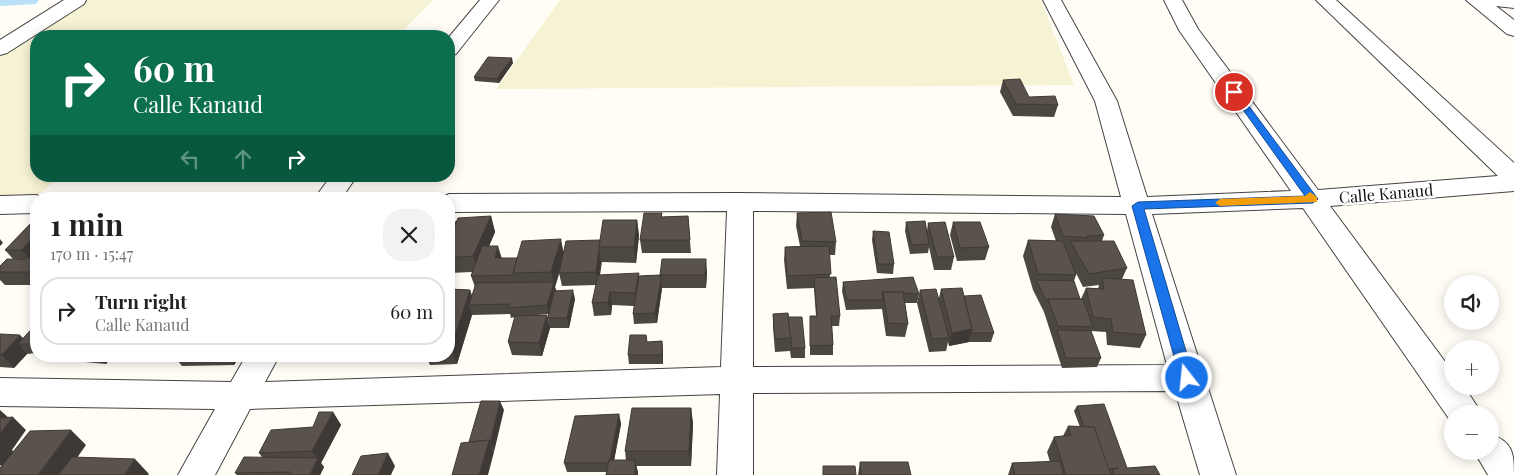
<!DOCTYPE html>
<meta charset="utf-8">
<style>
:root{--surface:#fff;--page:#f2f2f2;--text:#222;--muted:#767676;--line:#e0e0e0}
body{margin:0;font-family:"Playfair Display",serif;background:var(--page);color:var(--text);height:100vh;display:flex;flex-direction:column;font-size:19px;white-space:nowrap}
*{box-sizing:border-box;margin:0}
p{font-size:16px;color:var(--muted)}
.icon{flex:none;width:28px;height:28px;fill:none;stroke:currentColor;stroke-width:2;stroke-linecap:round;stroke-linejoin:round}
.map{position:relative;flex:1;overflow:hidden}
.sheet{position:absolute;left:30px;top:192px;width:425px;height:170px;display:flex;flex-direction:column;background:var(--surface);border-radius:20px;box-shadow:0 2px 12px #0003}
.sheet>*{flex:none}
.banner{position:absolute;left:30px;top:30px;width:425px;height:152px;border-radius:20px;box-shadow:0 2px 12px #0003;background:#0b6e4f;color:#fff;overflow:hidden}
.fabs{position:absolute;left:1444px;top:275px;display:grid;gap:10px}
.fabs a{display:grid;place-items:center;width:55px;height:55px;border-radius:50%;background:var(--surface);box-shadow:0 2px 12px #0003;font-size:25px}
.pin{position:absolute;display:grid;place-items:center;width:42px;height:42px;color:#fff;margin:-21px;border:2px solid #fff;border-radius:50%;box-shadow:0 1px 5px #0007}
.me{position:absolute;width:55px;margin:-28px;rotate:344deg;stroke-linejoin:round;filter:drop-shadow(0 0 4px #0008)}
.turn{display:flex;align-items:center;gap:18px;height:105px;padding:0 20px;font-size:22px}
.turn .icon{width:65px;height:65px;stroke-width:2.5}
.turn b{display:block;font-size:35px;line-height:42px}
.lanes{display:flex;align-items:center;height:48px;padding:0 20px;background:#0003;justify-content:center;gap:25px;direction:ltr}
.lanes .off{opacity:.35}
.round{display:grid;place-items:center;flex:none;width:52px;height:52px;border-radius:20px;background:var(--page)}
.head{display:flex;align-items:center;justify-content:space-between;height:85px;padding:0 20px}
h1{font-size:30px;font-weight:700;line-height:38px}
ul{padding:0;list-style:none}
li{display:flex;align-items:center;gap:15px;height:68px;margin:0 10px 8px;padding:0 10px;border:2px solid var(--line);border-radius:20px}
li div{flex:1}
li b{display:block;font-size:19px}
li em{font-style:normal}
.map>svg:first-child{display:block}
.farmland{fill:#f6f3d4}
.lines{fill:none;stroke-linecap:round;stroke-linejoin:round}
.canal{fill:#b9e0f7;fill-rule:evenodd}
.minor-casing{stroke:#444;stroke-width:2}
.minor{fill:#fff;fill-rule:evenodd}
.wall{fill:#4d4742;fill-rule:evenodd}
.shaded-wall{fill:#3f3936}
.building{fill:#5a524d;stroke:#3f3936}
.route{fill:#1a73e8;stroke:#114b97}
.slow{fill:#f59e0b}
.labels{text-anchor:middle;dominant-baseline:central;stroke-width:5;stroke-linejoin:round;paint-order:stroke}
.street-label{font-size:16px;fill:#111;stroke:#fff}
</style>
<div class="map">
<svg width="1514" height="475" viewBox="0 0 1514 475">
<rect width="100%" height="100%" fill="#fffdf5"/>
<g class="farmland">
<polygon points="86,0 433,0 398,36 36,36 36,176 61,176 32,200 0,200 0,54"/>
<polygon points="560,0 1041,0 1074,85 496,89"/>
</g>
<g class="lines">
<polygon class="canal" points="0,0 39,0 36,4 0,6"/>
<g class="minor-casing">
<g id="minor">
<polygon points="64,0 86,0 84,4 7,53 0,55 0,40"/>
<polygon points="480,0 499,0 456,54 449,56 449,37"/>
<path d="M1043 0H1061L1117 101 1147 197 1291 191 1179 30 1164 0H1182L1198 29 1318 190 1498 176 1316 0H1336L1514 163V191L1330 206 1452 371V386H1464L1482 414H1452V423L1303 208 1152 214 1236 475H1200L1175 391 753 393V475H717L720 394 250 409 215 475H178L215 409 0 406V378L231 382 246 356H279L265 382 721 367 727 211 449 212V199H439L449 194 740 193 1121 197 1095 101ZM753 211 1126 214 1167 365 753 367Z"/>
<polygon points="1466,0 1514,0 1514,8 1496,6 1514,20 1514,36 1507,34"/>
<polygon points="331,176 357,176 341,199 314,199"/>
<polygon points="36,195 46,199 36,199 36,213 0,214 0,196"/>
<path d="M1490 434C1513 442 1514 453 1514 475H1488L1474 451H1490Z"/>
</g>
</g>
<use href="#minor" class="minor"/>
</g>
<g class="wall">
<polygon points="513,63 499,83 475,81 474,77"/>
<polygon points="1003,80 1029,97 1058,105 1054,117 1013,116 1000,92"/>
<polygon points="662,213 662,217 688,216 691,253 642,253 640,240"/>
<polygon points="797,213 836,242 835,255 829,255 830,278 840,316 839,326 832,326 833,345 833,355 810,355 810,316 816,316 814,288 787,289 784,260 785,247 800,246 796,226"/>
<path d="M1055 214 1104 235 1102 241 1127 268 1122 279 1146 335 1140 348 1107 345 1106 332 1091 331 1101 358 1097 367 1062 368 1044 312 1033 290 1023 256 1028 240 1056 241 1051 227ZM1076 273 1083 287 1099 285 1098 289 1086 288 1081 299H1080L1074 281 1076 275Z"/>
<polygon points="491,216 495,232 489,246 502,258 517,258 564,252 600,240 637,220 639,236 636,263 602,262 600,275 639,276 660,275 707,272 706,288 662,288 657,323 634,324 633,314 634,306 612,305 611,315 594,316 592,303 596,285 562,286 559,273 560,271 555,287 556,290 575,299 569,328 550,328 548,318 548,314 537,315 547,315 550,328 542,356 512,355 508,342 515,317 511,318 510,314 472,315 457,364 430,365 426,356 449,356 449,289 470,290 472,296 475,287 471,276 472,272 449,273 449,222 456,222"/>
<polygon points="35,219 30,259 13,259 5,250"/>
<polygon points="906,222 927,231 928,223 954,257 951,270 934,270 929,247 928,253 910,254 905,231"/>
<polygon points="953,222 989,247 985,260 957,261 950,235"/>
<polygon points="873,231 894,264 893,274 877,273 872,240"/>
<polygon points="36,260 36,285 5,285 0,280 0,266"/>
<polygon points="843,282 919,294 917,303 905,303 908,324 905,337 886,336 882,309 846,310 842,291"/>
<polygon points="941,289 964,296 994,333 991,342 969,342 949,346 948,342 946,351 929,352 917,303 920,290 939,298"/>
<polygon points="773,314 788,317 805,348 805,358 791,358 790,351 775,352 773,327"/>
<polygon points="36,324 36,353 27,354 14,368 0,367 0,334 23,339"/>
<polygon points="646,335 647,342 662,341 663,351 663,364 629,364 628,355"/>
<polygon points="44,356 68,356 66,358 46,358"/>
<polygon points="80,356 112,356 106,364 85,362"/>
<polygon points="174,356 240,356 234,365 182,366"/>
<polygon points="1077,406 1127,468 1160,475 1008,475 1012,463 1050,462 1047,452 1054,437 1063,436 1068,426 1080,427 1074,411"/>
<polygon points="691,408 693,424 691,466 636,466 638,475 606,475 607,472 567,472 564,463 619,414 621,424 614,460 626,460 625,451"/>
<polygon points="333,412 341,425 321,463 324,467 320,475 237,475 235,473 262,457 259,453 313,427"/>
<polygon points="860,462 911,475 858,475"/>
</g>
<g class="shaded-wall">
<polygon points="512,58 513,63 499,83 497,79"/>
<polygon points="491,216 495,232 478,272 473,256"/>
<polygon points="637,220 639,236 636,263 634,247"/>
<polygon points="36,234 36,252 30,259 22,250"/>
<polygon points="0,239 3,243 0,246"/>
<polygon points="561,239 564,255 555,287 556,291 549,314 547,305 554,282 551,272"/>
<polygon points="498,246 502,259 495,258"/>
<polygon points="599,250 601,262 599,285 596,272"/>
<polygon points="706,259 707,272 706,288 705,275"/>
<polygon points="661,279 662,288 657,323 655,313"/>
<polygon points="470,290 475,305 469,305 472,315 457,364 451,348"/>
<polygon points="573,290 575,299 569,328 567,318"/>
<polygon points="610,292 612,305 611,315 608,302"/>
<polygon points="547,315 550,328 542,356 539,343"/>
<polygon points="972,329 969,342 949,346 952,333"/>
<polygon points="20,335 29,344 18,344 27,354 14,368 2,355"/>
<polygon points="662,341 663,351 663,364 662,355"/>
<polygon points="99,356 112,356 106,364"/>
<polygon points="228,356 240,356 234,365"/>
<polygon points="500,401 504,410 494,452 490,443"/>
<polygon points="691,408 693,424 691,466 689,451"/>
<polygon points="0,410 11,420 13,417 26,430 12,450 16,454 5,469 0,465"/>
<polygon points="333,412 341,425 321,463 324,467 320,475 310,475 317,459 312,451"/>
<polygon points="619,414 621,424 612,472 610,463"/>
<polygon points="71,430 86,445 65,475 38,475"/>
<polygon points="489,440 494,452 488,475 479,475"/>
<polygon points="388,453 395,466 391,475 378,475"/>
<polygon points="135,459 149,474 148,475 124,475"/>
<polygon points="635,460 638,472 638,475 635,475"/>
</g>
<g class="building">
<polygon points="488,57 512,58 497,79 474,77"/>
<polygon points="1020,79 1029,97 1055,96 1058,105 1016,104 1003,80"/>
<polygon points="831,212 836,242 802,241 797,213"/>
<polygon points="644,213 662,213 661,217 688,216 690,240 640,240"/>
<polygon points="1055,214 1094,216 1104,235 1087,236 1088,238 1063,236"/>
<polygon points="491,216 473,256 449,258 449,239 458,218"/>
<polygon points="35,219 36,219 36,234 22,250 5,250"/>
<polygon points="603,220 637,220 634,247 599,247"/>
<polygon points="925,221 929,244 912,245 906,222"/>
<polygon points="449,222 456,222 449,239"/>
<polygon points="945,222 954,257 937,257 928,223"/>
<polygon points="953,222 980,222 989,247 960,248"/>
<polygon points="873,231 889,232 894,264 878,264"/>
<polygon points="561,239 551,272 513,273 522,241"/>
<polygon points="600,240 596,272 559,273 566,241"/>
<polygon points="1028,240 1063,241 1076,275 1038,274"/>
<polygon points="1070,241 1114,241 1127,268 1089,274"/>
<polygon points="482,246 498,246 495,258 517,258 513,273 513,275 471,276"/>
<polygon points="829,246 831,274 787,276 785,247"/>
<polygon points="7,259 36,260 36,271 35,272 0,272 0,266"/>
<polygon points="662,259 706,259 705,275 660,275"/>
<polygon points="639,273 635,293 610,292 608,302 592,303 598,275"/>
<polygon points="660,275 661,279 655,313 633,314 639,276"/>
<polygon points="836,277 840,316 831,316 833,345 810,346 810,316 817,316 814,278"/>
<polygon points="913,277 919,294 903,293 903,292 882,292 883,300 847,300 843,282"/>
<polygon points="1102,278 1133,280 1146,335 1113,332 1111,319 1093,317 1086,288 1104,289"/>
<polygon points="1036,280 1074,281 1080,299 1048,299 1047,302"/>
<polygon points="554,282 547,305 508,308 509,304 469,305 476,283"/>
<polygon points="962,288 972,329 952,333 941,289"/>
<polygon points="449,289 470,290 451,348 449,348"/>
<polygon points="936,289 949,338 932,339 920,290"/>
<polygon points="573,290 567,318 548,318 554,291"/>
<polygon points="883,292 903,292 908,324 888,323"/>
<polygon points="981,295 994,333 971,333 972,329 964,296"/>
<polygon points="1048,299 1083,299 1093,327 1058,326"/>
<polygon points="788,313 791,338 775,339 773,314"/>
<polygon points="547,315 539,343 508,342 515,316"/>
<polygon points="788,317 802,317 805,348 792,348"/>
<polygon points="36,324 36,342 35,344 18,344"/>
<polygon points="1057,330 1091,331 1101,358 1066,358"/>
<polygon points="0,334 20,335 2,355 0,355"/>
<polygon points="630,335 646,335 647,342 662,341 662,355 628,355"/>
<polygon points="481,401 500,401 490,443 489,440 469,442"/>
<polygon points="1104,404 1127,468 1155,466 1160,475 1114,475 1112,470 1118,468 1108,469 1094,427 1084,427 1077,406"/>
<polygon points="632,408 691,408 689,451 625,451"/>
<polygon points="319,412 333,412 312,451 259,453 271,430 313,427"/>
<polygon points="619,414 610,460 609,460 608,463 564,463 575,416"/>
<polygon points="13,417 0,434 0,418"/>
<polygon points="1068,426 1094,427 1111,475 1066,475 1054,437 1071,435"/>
<polygon points="71,430 38,475 0,475 0,468 30,431"/>
<polygon points="489,440 479,475 452,475 461,443"/>
<polygon points="388,453 378,475 352,475 361,456"/>
<polygon points="72,457 135,459 124,475 58,475"/>
<polygon points="244,457 318,458 310,475 290,475 291,472 235,473"/>
<polygon points="609,460 635,460 635,475 606,475"/>
<polygon points="1060,461 1064,475 1015,475 1012,463"/>
<polygon points="860,462 908,462 911,475 861,475"/>
<polygon points="823,466 855,466 856,475 823,475"/>
</g>
<polygon class="route" points="1231,90 1237,90 1318,199 1313,203 1144,209 1194,378 1192,382 1182,382 1180,378 1132,206 1138,202 1305,196 1231,93"/>
<polygon class="slow" points="1310,192 1317,197 1317,202 1220,206 1215,203 1220,199 1305,196"/>
<g class="labels">
<g class="street-label">
<text transform="translate(1386 193) rotate(-5)">Calle Kanaud</text>
</g>
</g>
</svg>
<div class="fabs">
<a><svg class="icon" aria-label="sound" viewBox="0 0 24 24"><path d="M4 9h4l5-4v14l-5-4H4zM17 9q2 3 0 6"/></svg></a>
<a>+</a>
<a>−</a>
</div>
<div class="pin" style="left:1234px;top:92px;background:#d93025"><svg class="icon" aria-label="arrive" viewBox="0 0 24 24"><path d="M6 21V4h12l-3 4 3 4H6"/></svg></div>
<svg class="me" style="left:1187px;top:378px" viewBox="-20 -20 40 40"><circle r="17" fill="#1a73e8" stroke="#fff" stroke-width="3"/><path d="M0-11L8 9 0 5-8 9z" fill="#fff"/></svg>
<div class="banner">
<div class="turn"><svg class="icon" aria-label="right" viewBox="0 0 24 24"><path d="M7 20v-9h11M14 6l5 5-5 5"/></svg><div><b>60 m</b>Calle Kanaud</div></div>
<div class="lanes"><svg class="icon off" aria-label="left" viewBox="0 0 24 24"><path d="M17 20v-9H6M10 6l-5 5 5 5"/></svg><svg class="icon off" aria-label="ahead" viewBox="0 0 24 24"><path d="M12 20V5M6 11l6-6 6 6"/></svg><svg class="icon" aria-label="right" viewBox="0 0 24 24"><path d="M7 20v-9h11M14 6l5 5-5 5"/></svg></div>
</div>
<section class="sheet">
<div class="head"><div><h1>1 min</h1><p>170 m · 15:47</p></div><a class="round"><svg class="icon" aria-label="close" viewBox="0 0 24 24"><path d="M6 6l12 12M18 6L6 18"/></svg></a></div>
<ul>
<li><svg class="icon" aria-label="right" viewBox="0 0 24 24"><path d="M7 20v-9h11M14 6l5 5-5 5"/></svg><div><b>Turn right</b><p>Calle Kanaud</p></div><em>60 m</em></li>
</ul>
</section>
</div>
